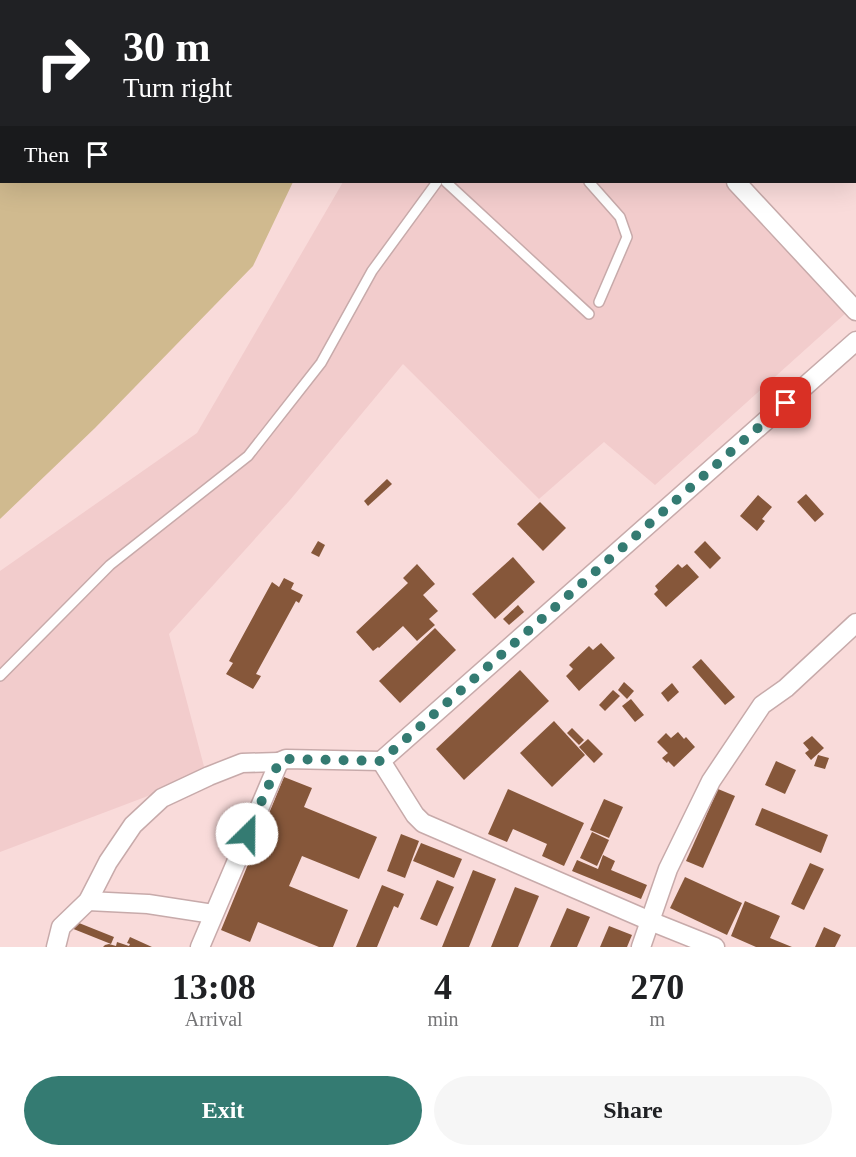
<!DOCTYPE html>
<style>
:root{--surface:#fff;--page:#f6f6f6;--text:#202124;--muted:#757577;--accent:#347b72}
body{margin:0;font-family:Georgia,serif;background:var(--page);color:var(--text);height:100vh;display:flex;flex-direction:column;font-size:22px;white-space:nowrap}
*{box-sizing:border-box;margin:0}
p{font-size:20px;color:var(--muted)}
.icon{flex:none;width:33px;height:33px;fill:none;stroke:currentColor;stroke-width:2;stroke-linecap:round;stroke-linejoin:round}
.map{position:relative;height:947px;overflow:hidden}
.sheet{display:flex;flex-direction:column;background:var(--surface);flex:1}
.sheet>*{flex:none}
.guide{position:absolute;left:0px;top:0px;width:856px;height:183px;box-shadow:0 6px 24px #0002;background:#202124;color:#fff;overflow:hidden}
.pin{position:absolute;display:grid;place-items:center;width:51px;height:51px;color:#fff;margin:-26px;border-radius:12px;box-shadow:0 3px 9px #0006}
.me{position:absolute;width:66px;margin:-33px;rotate:23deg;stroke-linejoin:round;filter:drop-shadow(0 0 4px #0008)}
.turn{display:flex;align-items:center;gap:21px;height:126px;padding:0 24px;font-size:27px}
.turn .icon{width:78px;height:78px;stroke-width:2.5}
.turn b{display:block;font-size:42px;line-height:51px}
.then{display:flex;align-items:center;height:57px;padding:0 24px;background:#0003;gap:12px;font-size:22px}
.eta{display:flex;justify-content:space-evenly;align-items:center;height:102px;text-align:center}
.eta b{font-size:36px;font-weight:700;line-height:42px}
.button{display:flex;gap:12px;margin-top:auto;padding:12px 24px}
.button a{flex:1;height:69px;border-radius:36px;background:var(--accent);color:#fff;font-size:24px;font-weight:700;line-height:69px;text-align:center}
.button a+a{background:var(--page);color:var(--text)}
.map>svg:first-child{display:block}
.built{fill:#f2cccc}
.green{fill:#d0ba8f}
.building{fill:#86573a}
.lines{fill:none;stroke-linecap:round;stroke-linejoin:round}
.service-casing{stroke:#c7aaaa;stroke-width:12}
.minor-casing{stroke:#c7aaaa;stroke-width:21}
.service{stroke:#fff;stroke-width:9}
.minor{stroke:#fff;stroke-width:18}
.route{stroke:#347b72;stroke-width:10;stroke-dasharray:0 18}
</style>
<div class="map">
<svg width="856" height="947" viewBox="0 0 856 947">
<rect width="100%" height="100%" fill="#f9dbda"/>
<g class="built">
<polygon points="226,0 603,0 602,2 227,2"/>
<polygon points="343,182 729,182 847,312 655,485 604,442 539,499 403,364 290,500 169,634 206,774 0,852 0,571 197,433"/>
</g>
<polygon class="green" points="0,0 178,0 180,1 2,2 2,182 293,182 253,266 95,428 0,519"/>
<g class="building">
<polygon points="387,479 392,484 368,506 364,501"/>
<polygon points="806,494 824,514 815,522 797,502"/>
<polygon points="758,495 772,507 762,519 765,521 757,531 740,516"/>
<polygon points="540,502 566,528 543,551 517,524"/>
<polygon points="318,541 325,545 319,557 311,553"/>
<polygon points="705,541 721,558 710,569 694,552"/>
<polygon points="513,557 535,582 495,619 472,594"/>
<polygon points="417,564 435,584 423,595 438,611 429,619 435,625 417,641 403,626 379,648 378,647 373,651 356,632 408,583 403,578"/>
<polygon points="678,564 682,568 687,564 699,577 666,607 654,594 658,590 655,586"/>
<polygon points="284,578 294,583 291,589 303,595 299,603 296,601 256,674 261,676 253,689 226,674 233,663 229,661 272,582 279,587"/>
<polygon points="518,605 524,612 509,625 503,619"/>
<polygon points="435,628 456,650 400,703 379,681"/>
<polygon points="601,643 615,658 579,691 566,676 573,669 569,665 589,646 593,650"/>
<polygon points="701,659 735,697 725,705 692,667"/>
<polygon points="520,670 549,701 464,780 436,749"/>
<polygon points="624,682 634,691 627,699 618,690"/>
<polygon points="672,683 679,692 668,702 661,693"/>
<polygon points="613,690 620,696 605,711 599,705"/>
<polygon points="631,699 644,715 635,722 622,706"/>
<polygon points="554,721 585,755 552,787 520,753"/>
<polygon points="572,728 584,740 579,745 567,733"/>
<polygon points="678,732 684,739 686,737 695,747 674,767 668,761 667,763 662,758 668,753 657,742 666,733 671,738"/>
<polygon points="812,736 824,748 811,760 805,753 809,750 803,743"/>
<polygon points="588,739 603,754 594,763 579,747"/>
<polygon points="818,755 829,758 825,769 814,766"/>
<polygon points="776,761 796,770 785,794 765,785"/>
<polygon points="284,777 312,788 304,807 377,837 359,879 302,856 289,886 348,910 333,947 319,947 258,922 250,942 221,930"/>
<polygon points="508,789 584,823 564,866 542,856 547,844 513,829 507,842 488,834"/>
<polygon points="718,789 735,796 703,868 686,861"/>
<polygon points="604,799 623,807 609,838 590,830"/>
<polygon points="762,808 828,835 821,853 755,825"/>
<polygon points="592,832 609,840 597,866 580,858"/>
<polygon points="401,834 419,841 405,878 387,871"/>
<polygon points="421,843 462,859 454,878 413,861"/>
<polygon points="603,855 615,861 611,870 647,885 641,899 572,871 577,860 598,869"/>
<polygon points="810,863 824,869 804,910 791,904"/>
<polygon points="473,870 496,879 469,947 442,947"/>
<polygon points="685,877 742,903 727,935 670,908"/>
<polygon points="437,880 454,887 437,926 420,919"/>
<polygon points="382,885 404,894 398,908 394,906 377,947 356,947"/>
<polygon points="515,887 539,896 518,947 491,947"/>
<polygon points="745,901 780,916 770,938 792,947 756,947 731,936"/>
<polygon points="567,908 590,917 577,947 550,947"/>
<polygon points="74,921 114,937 111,944 71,928"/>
<polygon points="609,926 632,935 627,947 600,947"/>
<polygon points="824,927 841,935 835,947 815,947"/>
<polygon points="130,937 152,947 103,947 105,945 109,944 116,946 117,942 129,946 130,944 127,943"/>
</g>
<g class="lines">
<g class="service-casing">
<g id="service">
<polyline points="285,0 286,2"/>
<polyline points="433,0 435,2"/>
<polyline points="583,0 584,2"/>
<polyline points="446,182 589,314"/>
<polyline points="589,182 620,217 627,237 599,302"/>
<polyline points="0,676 110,565 248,456 321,363 372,271 437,182"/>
</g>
</g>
<g class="minor-casing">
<g id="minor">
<polyline points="616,2 616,0"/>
<polyline points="852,2 853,0"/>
<polyline points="736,182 856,311"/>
<polyline points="88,901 148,904 213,914"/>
<polyline points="56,947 61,927 88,901 108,862 133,825 162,798 209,776 242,763 279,762"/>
<polyline points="200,947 279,762 286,759 381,761"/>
<polyline points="641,947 668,869 711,781 762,705 786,688 856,623"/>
<polyline points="715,947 650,921 423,823 415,815 381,761 856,341"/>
</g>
</g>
<use href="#service" class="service"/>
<use href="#minor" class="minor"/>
</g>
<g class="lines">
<polyline class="route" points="247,834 279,762 286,759 381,761 786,403"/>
</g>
</svg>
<div class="pin" style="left:786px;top:403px;background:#d93025"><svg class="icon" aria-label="arrive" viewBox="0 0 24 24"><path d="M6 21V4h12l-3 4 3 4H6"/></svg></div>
<svg class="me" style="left:247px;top:834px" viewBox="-20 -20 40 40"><circle r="19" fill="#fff"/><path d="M0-13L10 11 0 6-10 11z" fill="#347b72"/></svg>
<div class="guide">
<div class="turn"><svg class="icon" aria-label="right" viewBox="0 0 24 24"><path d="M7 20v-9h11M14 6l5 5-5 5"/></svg><div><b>30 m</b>Turn right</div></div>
<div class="then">Then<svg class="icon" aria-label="arrive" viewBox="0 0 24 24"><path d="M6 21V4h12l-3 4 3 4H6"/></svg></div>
</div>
</div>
<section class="sheet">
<div class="eta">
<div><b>13:08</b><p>Arrival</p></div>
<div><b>4</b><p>min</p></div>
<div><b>270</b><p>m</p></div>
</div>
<div class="button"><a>Exit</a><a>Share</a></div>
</section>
